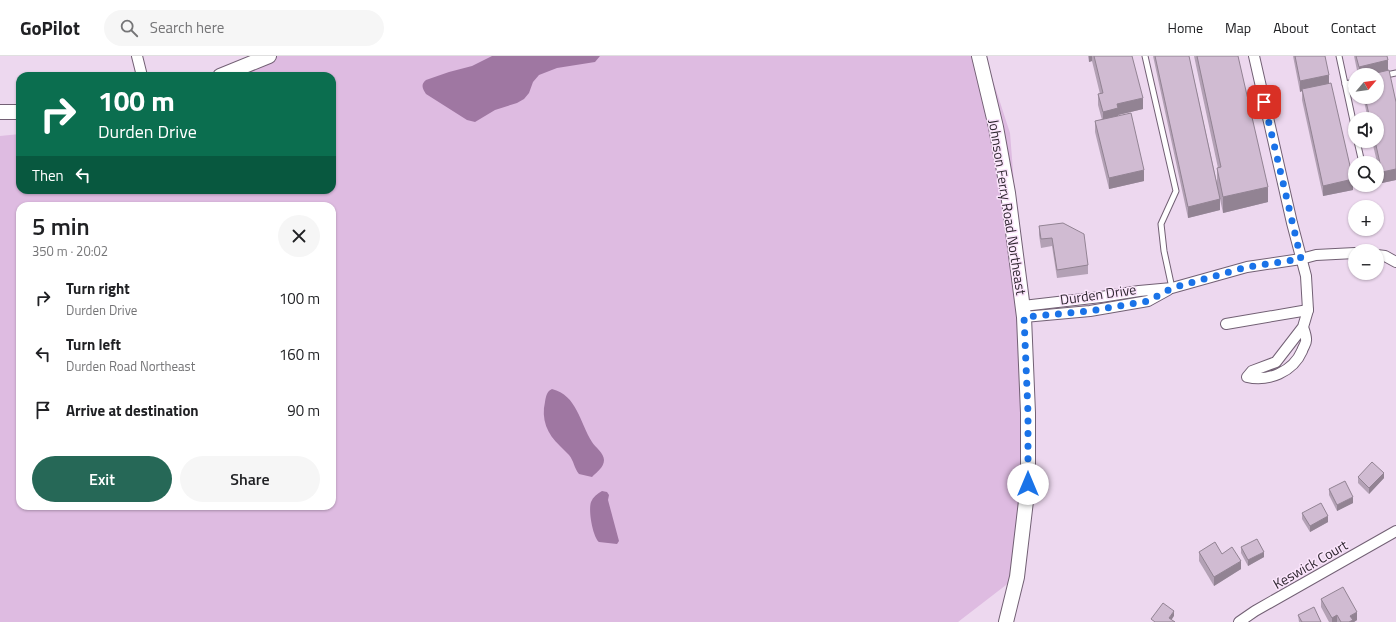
<!DOCTYPE html>
<meta charset="utf-8">
<style>
:root{--surface:#fff;--page:#f6f6f6;--text:#202124;--muted:#757577;--line:#e0e0e0;--accent:#266857}
body{margin:0;font-family:"Titillium Web",sans-serif;background:var(--page);color:var(--text);height:100vh;display:flex;flex-direction:column;font-size:15px;white-space:nowrap}
*{box-sizing:border-box;margin:0}
p{font-size:13px;color:var(--muted)}
.icon{flex:none;width:22px;height:22px;fill:none;stroke:currentColor;stroke-width:2;stroke-linecap:round;stroke-linejoin:round}
.map{position:relative;flex:1;overflow:hidden}
.drawer{position:absolute;left:16px;top:146px;width:320px;height:308px;display:flex;flex-direction:column;background:var(--surface);border-radius:12px;box-shadow:0 1px 3px #0004}
.drawer>*{flex:none}
.top-card{position:absolute;left:16px;top:16px;width:320px;height:122px;border-radius:12px;box-shadow:0 1px 3px #0004;background:#0b6e4f;color:#fff;overflow:hidden}
.needle{width:26px;rotate:61deg}
.fabs{position:absolute;left:1348px;top:12px;display:grid;gap:8px}
.fabs a{display:grid;place-items:center;width:36px;height:36px;border-radius:50%;background:var(--surface);box-shadow:0 1px 3px #0004;font-size:20px}
.pin{position:absolute;display:grid;place-items:center;width:34px;height:34px;color:#fff;margin:-17px;border-radius:8px;box-shadow:0 2px 6px #0006}
.me{position:absolute;width:44px;margin:-22px;rotate:0deg;stroke-linejoin:round;filter:drop-shadow(0 0 3px #0008)}
.turn{display:flex;align-items:center;gap:14px;height:84px;padding:0 16px;font-size:18px}
.turn .icon{width:52px;height:52px;stroke-width:2.5}
.turn b{display:block;font-size:28px;line-height:34px}
.then{display:flex;align-items:center;height:38px;padding:0 16px;background:#0003;gap:8px;font-size:15px}
.round{display:grid;place-items:center;flex:none;width:42px;height:42px;border-radius:21px;background:var(--page)}
.summary{display:flex;align-items:center;justify-content:space-between;height:68px;padding:0 16px}
h1{font-size:24px;font-weight:600;line-height:30px}
.button{display:flex;gap:8px;margin-top:auto;padding:8px 16px}
.button a{flex:1;height:46px;border-radius:24px;background:var(--accent);color:#fff;font-size:16px;font-weight:600;line-height:46px;text-align:center}
.button a+a{background:var(--page);color:var(--text)}
ul{padding:0;list-style:none}
li{display:flex;align-items:center;gap:12px;height:56px;padding:0 16px}
li div{flex:1}
li b{display:block;font-size:15px}
li em{font-style:normal}
header{display:flex;align-items:center;gap:24px;box-sizing:border-box;height:56px;padding:0 20px;background:var(--surface);border-bottom:1px solid var(--line)}
header strong{font-size:19px}
nav{display:flex;gap:22px;margin-inline-start:auto;font-size:14px}
.search{width:280px;height:36px;background:var(--page);display:flex;align-items:center;gap:10px;box-sizing:border-box;padding:0 14px;border-radius:22px;color:var(--muted);font-size:15px}
.map>svg:first-child{display:block}
.green{fill:#debbe1;fill-rule:evenodd}
.water{fill:#9f77a2}
.lines{fill:none;stroke-linecap:round;stroke-linejoin:round}
.lane-casing{stroke:#726074;stroke-width:7}
.street-casing{stroke:#726074;stroke-width:12}
.secondary-casing{stroke:#726074;stroke-width:16}
.lane{stroke:#fff;stroke-width:5}
.street{stroke:#fff;stroke-width:10}
.secondary{stroke:#fff;stroke-width:14}
.wall{fill:#b3a1b5}
.shaded-wall{fill:#928393}
.building{fill:#d0bbd2;stroke:#928393}
.route{stroke:#1a73e8;stroke-width:7;stroke-dasharray:0 12.6}
.labels{text-anchor:middle;dominant-baseline:central;stroke-width:3;stroke-linejoin:round;paint-order:stroke}
.street-label{font-size:14px;fill:#2f2730;stroke:#fbe5fc}
</style>
<header>
<strong>GoPilot</strong>
<div class="search"><svg class="icon" aria-label="search" viewBox="0 0 24 24"><circle cx="10" cy="10" r="6"/><path d="M15 15l6 6"/></svg>Search here</div>
<nav><a>Home</a><a>Map</a><a>About</a><a>Contact</a></nav>
</header>
<div class="map">
<svg width="1396" height="566" viewBox="0 0 1396 566">
<rect width="100%" height="100%" fill="#edd8ef"/>
<path class="green" d="M275 0H985L1010 77 1036 405 1023 516 958 566H0V80L20 78V134H332V20H234ZM20 150H332V450H20Z"/>
<g class="water">
<path d="M492 0H600L595 6 557 12 539 19 533 26 529 37 524 43 517 47 495 54 475 66 467 64 426 38C423 33 420 29 426 24L449 16 472 10Z"/>
<path d="M552 333C577 339 580 367 592 386 595 391 604 397 604 404 604 411 597 416 592 421L579 418C574 412 574 405 569 399 566 396 563 393 560 390 547 378 541 363 545 346 546 340 547 335 552 333Z"/>
<path d="M602 435 607 436 609 439 608 444 619 485 617 488 599 486C593 481 588 455 591 446 593 441 597 438 602 435Z"/>
</g>
<g class="lines">
<g class="lane-casing">
<g id="lane">
<polyline points="1145,0 1176,135 1161,168 1164,195 1172,232"/>
<polyline points="1339,0 1355,74"/>
<polyline points="1377,21 1396,17"/>
<polyline points="1345,28 1355,26"/>
<polyline points="1357,85 1362,107"/>
</g>
</g>
<g class="street-casing">
<g id="street">
<polyline points="137,0 142,20"/>
<path d="M1254 0 1292 167 1306 220 1308 254 1303 271 1276 306 1252 315 1247 321C1268 326 1293 316 1302 295 1303 291 1307 287 1306 283 1306 279 1304 274 1303 271"/>
<polyline points="1377,199 1385,200 1396,206"/>
<polyline points="1023,250 1101,241 1139,235 1172,232 1247,211 1301,203 1316,199 1355,197"/>
<polyline points="1024,261 1090,255 1148,245 1168,234"/>
<polyline points="1226,268 1308,254"/>
<polyline points="1239,566 1255,555 1396,475"/>
</g>
</g>
<g class="secondary-casing">
<g id="secondary">
<polyline points="979,0 996,71 1008,137 1024,261 1028,357 1028,428 1017,521 1006,566"/>
<polyline points="220,20 269,0"/>
<polyline points="0,56 20,56"/>
</g>
</g>
<use href="#lane" class="lane"/>
<use href="#street" class="street"/>
<use href="#secondary" class="secondary"/>
</g>
<g class="wall">
<polygon points="1088,0 1132,0 1143,53 1118,59 1118,60 1144,125 1109,133 1095,76 1095,65 1102,64 1098,49 1098,38 1100,38 1092,5 1089,6"/>
<polygon points="1153,0 1189,0 1217,127 1217,112 1218,112 1194,0 1238,0 1268,146 1223,157 1220,143 1220,154 1188,162"/>
<polygon points="1293,0 1325,0 1329,27 1353,134 1323,140 1302,44 1302,35 1300,36"/>
<polygon points="1354,0 1387,0 1388,15 1396,46 1396,124 1382,127 1372,85 1377,85 1377,63 1368,63 1363,41 1377,41 1377,19 1358,19"/>
<polygon points="1039,170 1088,209 1088,218 1057,222 1052,190 1041,192 1039,179"/>
<polygon points="1358,421 1384,422 1369,438 1358,427"/>
<polygon points="1329,433 1353,447 1337,455 1329,439"/>
<polygon points="1302,457 1328,466 1310,476 1302,463"/>
<polygon points="1241,491 1264,501 1248,510 1241,497"/>
<polygon points="1199,496 1222,498 1241,513 1214,530 1199,505"/>
<polygon points="1321,543 1357,564 1354,566 1329,566 1321,551"/>
<polygon points="1298,559 1321,566 1299,566"/>
</g>
<g class="shaded-wall">
<polygon points="1089,0 1092,0 1092,5 1089,6"/>
<polygon points="1388,4 1388,15 1371,19 1359,19 1359,11"/>
<polygon points="1329,19 1329,30 1302,33 1302,35 1300,36 1300,25"/>
<polygon points="1143,42 1143,53 1118,59 1118,63 1103,67 1103,56 1117,48"/>
<polygon points="1396,113 1396,124 1382,127 1382,116"/>
<polygon points="1144,114 1144,125 1109,133 1109,122"/>
<polygon points="1353,123 1353,134 1323,140 1323,130"/>
<polygon points="1268,131 1268,146 1223,157 1223,141"/>
<polygon points="1220,143 1220,154 1188,162 1188,151"/>
<polygon points="1384,417 1384,422 1369,438 1369,432"/>
<polygon points="1353,441 1353,447 1337,455 1337,449"/>
<polygon points="1328,460 1328,466 1310,476 1310,470"/>
<polygon points="1264,496 1264,501 1248,510 1248,504"/>
<polygon points="1241,505 1241,513 1214,530 1214,521"/>
<polygon points="1174,555 1174,560 1170,566 1169,562"/>
<polygon points="1357,556 1357,564 1354,566 1349,566 1350,560"/>
<polygon points="1337,559 1337,566 1332,566 1332,562"/>
</g>
<g class="building">
<polygon points="1094,0 1132,0 1143,42 1117,48 1118,52 1103,56 1098,38 1103,37"/>
<polygon points="1155,0 1189,0 1220,143 1188,151"/>
<polygon points="1197,0 1238,0 1268,131 1223,141 1217,112 1221,111"/>
<polygon points="1295,0 1325,0 1329,19 1300,25"/>
<polygon points="1356,0 1387,0 1388,4 1359,11"/>
<polygon points="1389,14 1396,46 1396,113 1382,116 1375,85 1377,85 1377,63 1370,63 1365,41 1377,41 1377,19 1368,19"/>
<polygon points="1331,27 1353,123 1323,130 1302,33"/>
<polygon points="1131,57 1144,114 1109,122 1095,65"/>
<polygon points="1063,167 1084,178 1088,209 1057,214 1052,182 1041,183 1039,170"/>
<polygon points="1372,406 1384,417 1369,432 1358,421"/>
<polygon points="1345,425 1353,441 1337,449 1329,433"/>
<polygon points="1321,447 1328,460 1310,470 1302,457"/>
<polygon points="1257,483 1264,496 1248,504 1241,491"/>
<polygon points="1215,486 1222,498 1232,491 1241,505 1214,521 1199,496"/>
<polygon points="1343,531 1357,556 1350,560 1353,564 1349,566 1341,566 1337,559 1332,562 1321,543"/>
<polygon points="1163,547 1174,555 1169,562 1175,566 1155,566 1151,563"/>
<polygon points="1314,551 1321,566 1302,566 1298,559"/>
</g>
<g class="lines">
<polyline class="route" points="1028,428 1028,357 1024,261 1090,255 1148,245 1172,232 1247,211 1301,203 1264,46"/>
</g>
<g class="labels">
<g class="street-label">
<text transform="translate(1008 151) rotate(81)">Johnson Ferry Road Northeast</text>
<text transform="translate(1098 238) rotate(-8)">Durden Drive</text>
<text transform="translate(1310 508) rotate(-30)">Keswick Court</text>
</g>
</g>
</svg>
<div class="fabs">
<a><svg class="needle" viewBox="-14 -14 28 28"><path d="M0-13l5 13h-10z" fill="#e53935"/><path d="M0 13l5-13h-10z" fill="#757577"/></svg></a>
<a><svg class="icon" aria-label="sound" viewBox="0 0 24 24"><path d="M4 9h4l5-4v14l-5-4H4zM17 9q2 3 0 6"/></svg></a>
<a><svg class="icon" aria-label="search" viewBox="0 0 24 24"><circle cx="10" cy="10" r="6"/><path d="M15 15l6 6"/></svg></a>
<a>+</a>
<a>−</a>
</div>
<div class="pin" style="left:1264px;top:46px;background:#d93025"><svg class="icon" aria-label="arrive" viewBox="0 0 24 24"><path d="M6 21V4h12l-3 4 3 4H6"/></svg></div>
<svg class="me" style="left:1028px;top:428px" viewBox="-20 -20 40 40"><circle r="19" fill="#fff"/><path d="M0-13L10 11 0 6-10 11z" fill="#1a73e8"/></svg>
<div class="top-card">
<div class="turn"><svg class="icon" aria-label="right" viewBox="0 0 24 24"><path d="M7 20v-9h11M14 6l5 5-5 5"/></svg><div><b>100 m</b>Durden Drive</div></div>
<div class="then">Then<svg class="icon" aria-label="left" viewBox="0 0 24 24"><path d="M17 20v-9H6M10 6l-5 5 5 5"/></svg></div>
</div>
<section class="drawer">
<div class="summary"><div><h1>5 min</h1><p>350 m · 20:02</p></div><a class="round"><svg class="icon" aria-label="close" viewBox="0 0 24 24"><path d="M6 6l12 12M18 6L6 18"/></svg></a></div>
<ul>
<li><svg class="icon" aria-label="right" viewBox="0 0 24 24"><path d="M7 20v-9h11M14 6l5 5-5 5"/></svg><div><b>Turn right</b><p>Durden Drive</p></div><em>100 m</em></li>
<li><svg class="icon" aria-label="left" viewBox="0 0 24 24"><path d="M17 20v-9H6M10 6l-5 5 5 5"/></svg><div><b>Turn left</b><p>Durden Road Northeast</p></div><em>160 m</em></li>
<li><svg class="icon" aria-label="arrive" viewBox="0 0 24 24"><path d="M6 21V4h12l-3 4 3 4H6"/></svg><div><b>Arrive at destination</b></div><em>90 m</em></li>
</ul>
<div class="button"><a>Exit</a><a>Share</a></div>
</section>
</div>
